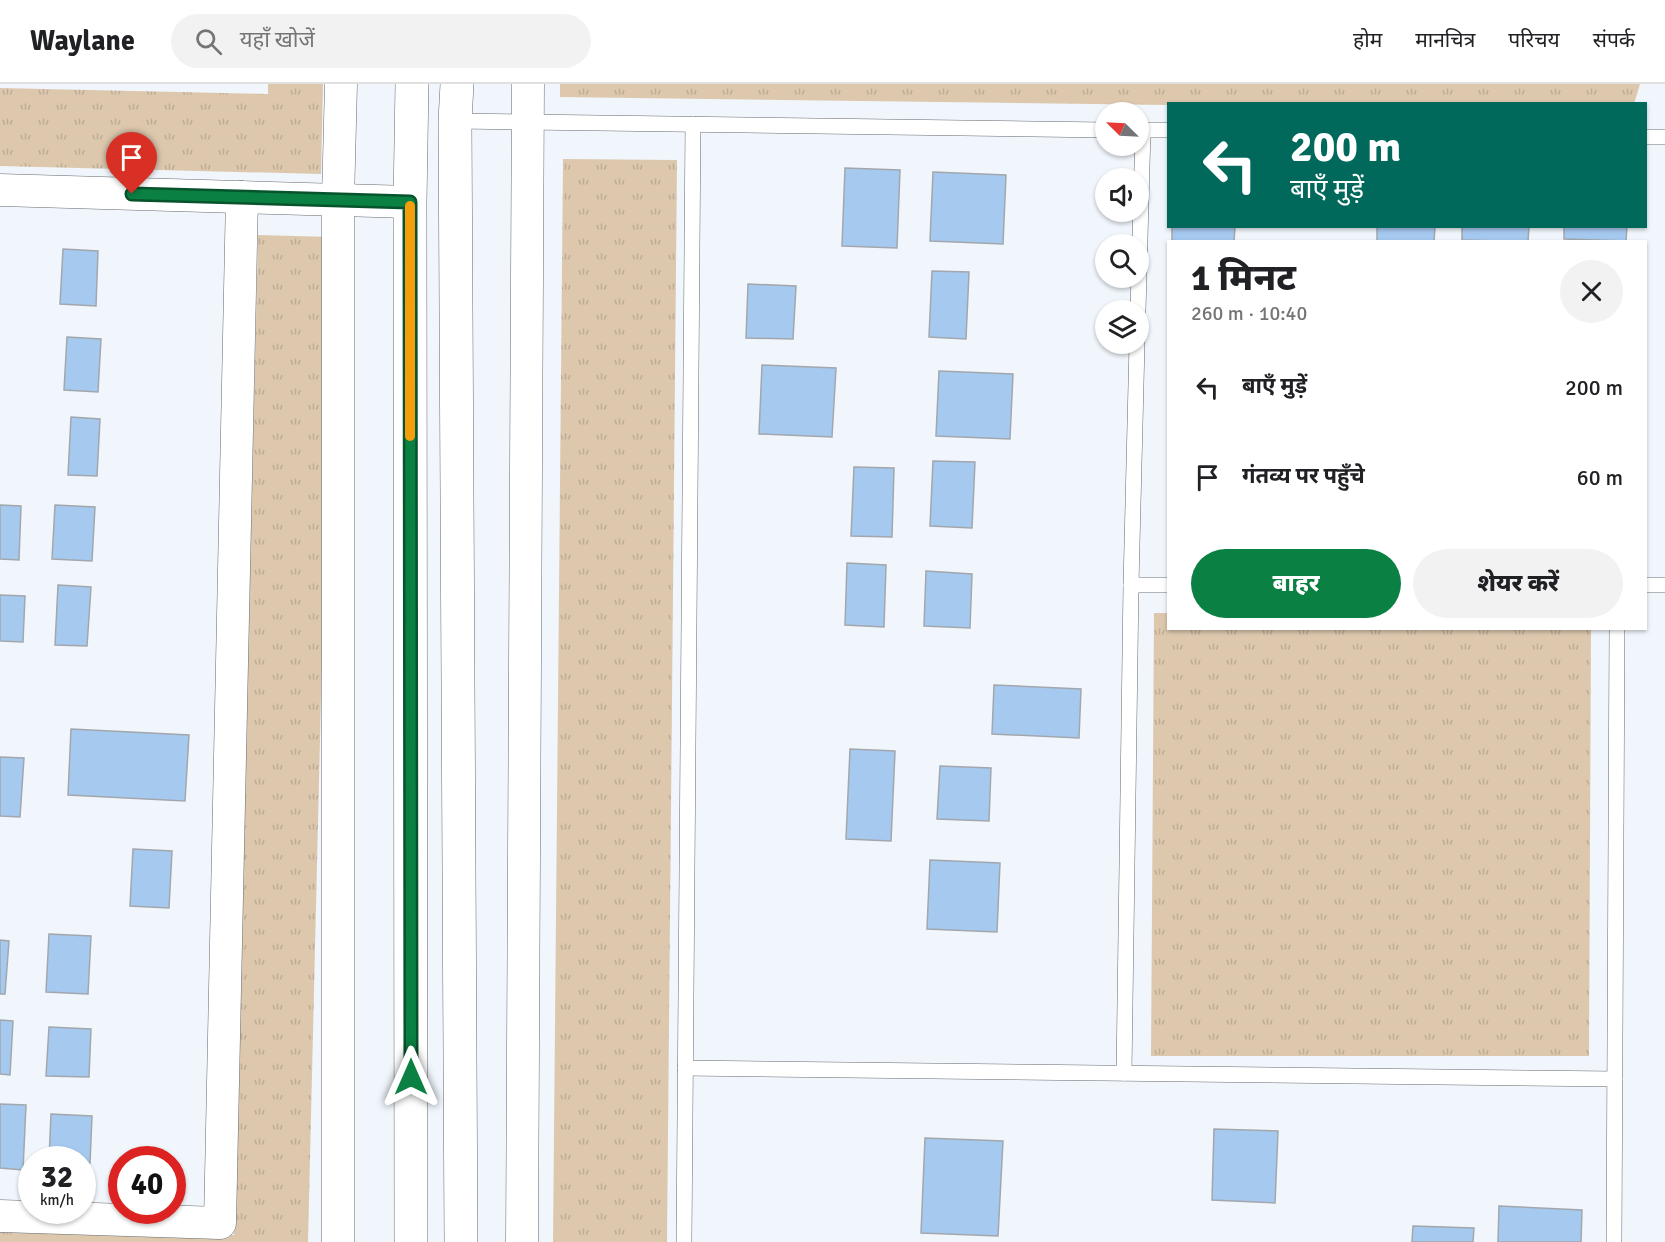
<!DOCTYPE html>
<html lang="hi">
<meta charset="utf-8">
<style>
:root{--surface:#fff;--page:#f2f2f2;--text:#202124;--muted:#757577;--line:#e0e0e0;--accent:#0b8043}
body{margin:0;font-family:Signika,"Noto Sans Devanagari",sans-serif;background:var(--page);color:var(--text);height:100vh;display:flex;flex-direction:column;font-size:22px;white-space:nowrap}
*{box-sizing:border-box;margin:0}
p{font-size:20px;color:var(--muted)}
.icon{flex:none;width:33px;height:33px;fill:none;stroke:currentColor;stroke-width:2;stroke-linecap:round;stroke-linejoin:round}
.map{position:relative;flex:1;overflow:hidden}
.drawer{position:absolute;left:1167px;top:156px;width:480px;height:390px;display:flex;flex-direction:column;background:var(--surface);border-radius:0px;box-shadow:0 2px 4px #0004}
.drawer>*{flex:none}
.guide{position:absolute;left:1167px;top:18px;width:480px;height:126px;border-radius:0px;box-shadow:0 2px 4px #0004;background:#00695c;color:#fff;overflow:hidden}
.needle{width:39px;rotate:294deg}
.fabs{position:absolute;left:1095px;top:18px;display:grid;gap:12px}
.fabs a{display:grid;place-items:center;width:54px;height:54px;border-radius:50%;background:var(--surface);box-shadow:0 2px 4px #0004;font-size:30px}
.speed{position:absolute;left:18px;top:1062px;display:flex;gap:12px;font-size:30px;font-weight:700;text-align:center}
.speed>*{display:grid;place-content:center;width:78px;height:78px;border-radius:50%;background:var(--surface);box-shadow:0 2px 4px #0004;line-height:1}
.speed small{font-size:15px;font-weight:400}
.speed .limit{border:9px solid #d22;background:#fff;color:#111}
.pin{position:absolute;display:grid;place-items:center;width:51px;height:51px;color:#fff;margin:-62px -26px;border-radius:50% 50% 50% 0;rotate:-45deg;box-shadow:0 0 6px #0007}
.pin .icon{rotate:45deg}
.me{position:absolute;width:66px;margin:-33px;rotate:0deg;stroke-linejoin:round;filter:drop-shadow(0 0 4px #0008)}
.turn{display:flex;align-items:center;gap:21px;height:126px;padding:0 24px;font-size:27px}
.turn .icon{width:78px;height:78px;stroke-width:2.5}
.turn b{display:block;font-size:42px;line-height:51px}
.round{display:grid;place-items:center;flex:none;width:63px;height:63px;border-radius:32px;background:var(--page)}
.headline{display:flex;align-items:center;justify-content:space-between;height:102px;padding:0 24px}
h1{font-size:36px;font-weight:800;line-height:45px}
.primary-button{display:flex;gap:12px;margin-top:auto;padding:12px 24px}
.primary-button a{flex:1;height:69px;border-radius:36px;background:var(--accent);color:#fff;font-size:24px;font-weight:800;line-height:69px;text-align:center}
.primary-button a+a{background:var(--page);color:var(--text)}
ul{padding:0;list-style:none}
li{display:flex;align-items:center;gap:18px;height:90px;padding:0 24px}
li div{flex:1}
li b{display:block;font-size:22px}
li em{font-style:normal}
header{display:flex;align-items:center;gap:36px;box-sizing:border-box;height:84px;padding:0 30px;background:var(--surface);border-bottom:2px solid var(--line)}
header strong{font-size:28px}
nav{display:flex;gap:33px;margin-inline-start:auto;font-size:21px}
.search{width:420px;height:54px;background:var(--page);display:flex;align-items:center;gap:15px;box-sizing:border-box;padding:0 21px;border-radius:33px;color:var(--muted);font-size:22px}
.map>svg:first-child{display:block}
.park{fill:url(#park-tufts)}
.building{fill:#a6c9ef;stroke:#a2a7ad;stroke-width:1.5}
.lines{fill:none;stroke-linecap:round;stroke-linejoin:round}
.lane-casing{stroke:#656b70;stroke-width:16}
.street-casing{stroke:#656b70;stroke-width:33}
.secondary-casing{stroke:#656b70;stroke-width:34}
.lane{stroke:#fff;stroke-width:15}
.street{stroke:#fff;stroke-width:32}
.secondary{stroke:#fff;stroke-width:33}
.route-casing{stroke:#07532c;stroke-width:15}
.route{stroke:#0b8043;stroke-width:10}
.slow{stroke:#f59e0b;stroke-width:10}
</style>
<header>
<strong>Waylane</strong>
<div class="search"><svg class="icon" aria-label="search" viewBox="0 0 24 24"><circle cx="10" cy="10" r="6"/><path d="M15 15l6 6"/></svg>यहाँ खोजें</div>
<nav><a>होम</a><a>मानचित्र</a><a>परिचय</a><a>संपर्क</a></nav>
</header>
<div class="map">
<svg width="1665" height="1158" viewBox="0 0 1665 1158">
<defs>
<pattern id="park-tufts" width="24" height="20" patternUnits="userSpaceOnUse" patternTransform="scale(1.5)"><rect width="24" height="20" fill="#ddc8ae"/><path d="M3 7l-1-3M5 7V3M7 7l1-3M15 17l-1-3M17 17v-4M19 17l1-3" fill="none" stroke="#beac96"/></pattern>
</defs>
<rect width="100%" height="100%" fill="#f0f6fc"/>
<g class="park">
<polygon points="268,0 323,0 321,90 0,82 0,4 268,10"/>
<polygon points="560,0 1640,0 1634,20 1168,20 1168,21 560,13"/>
<polygon points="563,75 677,76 667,1158 553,1158"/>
<polygon points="258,151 332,153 308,1158 0,1158 0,1147 234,1151"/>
<polygon points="1154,529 1168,529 1168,544 1591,545 1589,972 1151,972"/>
</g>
<g class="building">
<polygon points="845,84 900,86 897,164 842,162"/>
<polygon points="933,88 1006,91 1003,160 930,157"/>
<polygon points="1172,142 1235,142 1234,158 1172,158"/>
<polygon points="1377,142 1435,142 1434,158 1377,158"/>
<polygon points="1462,142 1529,142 1528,158 1462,156"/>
<polygon points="1564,142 1627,142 1626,157 1564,155"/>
<polygon points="63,165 98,167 96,222 60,220"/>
<polygon points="932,187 969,188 966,255 929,253"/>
<polygon points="748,200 796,202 793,255 746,254"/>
<polygon points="67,253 101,255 98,308 64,306"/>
<polygon points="762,281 836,284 832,353 759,350"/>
<polygon points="939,287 1013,290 1010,355 936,352"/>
<polygon points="71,333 100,335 97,392 68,391"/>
<polygon points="933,377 975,378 972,444 930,442"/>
<polygon points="854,383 894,384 892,453 851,452"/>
<polygon points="0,421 21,422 19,476 0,475"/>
<polygon points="55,421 95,423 92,477 52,475"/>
<polygon points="847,479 886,481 884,543 845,541"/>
<polygon points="926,487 972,490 970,544 924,542"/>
<polygon points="58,501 91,503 87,562 55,561"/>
<polygon points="0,511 25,512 23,558 0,557"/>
<polygon points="994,601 1081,605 1079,654 992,650"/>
<polygon points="71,645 189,651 185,717 68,711"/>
<polygon points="850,665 895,667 891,757 846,755"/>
<polygon points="0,673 24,674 20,733 0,732"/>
<polygon points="940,682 991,684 989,737 937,735"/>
<polygon points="133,765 172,767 169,824 130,822"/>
<polygon points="930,776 1000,779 997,848 927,845"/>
<polygon points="49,850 91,852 88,910 46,908"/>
<polygon points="0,856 9,857 5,910 0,910"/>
<polygon points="0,936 13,937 10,991 0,990"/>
<polygon points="49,943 91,945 89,993 46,992"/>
<polygon points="0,1020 26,1021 23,1086 0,1084"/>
<polygon points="51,1030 92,1032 90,1079 82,1079 82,1076 49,1076"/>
<polygon points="1214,1045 1278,1047 1275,1119 1212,1116"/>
<polygon points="925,1054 1003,1057 998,1152 921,1149"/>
<polygon points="1499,1122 1582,1126 1581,1158 1498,1158"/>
<polygon points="1413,1142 1474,1144 1473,1158 1412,1158"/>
</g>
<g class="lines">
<g class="lane-casing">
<g id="lane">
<polyline points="455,37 1106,46"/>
<polyline points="1138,46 1168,46"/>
<polyline points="1646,53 1665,53"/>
<polyline points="1138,226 1143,46"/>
<polyline points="1131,501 1168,501"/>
<polyline points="1646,501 1665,501"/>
<polyline points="685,984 1615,995"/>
<polyline points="1124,989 1131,501 1137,260"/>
<polyline points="684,1158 693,40"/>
<polyline points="1614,1158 1617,544"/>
</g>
</g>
<g class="street-casing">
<g id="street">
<polyline points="0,106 410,118"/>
<polyline points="0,1132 220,1139 242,113"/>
<polyline points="338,1158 338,116 341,0"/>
<polyline points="522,1158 528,0"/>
</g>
</g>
<g class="secondary-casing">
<g id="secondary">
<polyline points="457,0 455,37 461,1158"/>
<polyline points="411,1158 410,118 412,0"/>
</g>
</g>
<use href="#lane" class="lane"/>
<use href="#street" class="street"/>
<use href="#secondary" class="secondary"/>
</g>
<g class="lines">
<g class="route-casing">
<polyline id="route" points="132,110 410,118 411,993"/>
</g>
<use href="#route" class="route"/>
<polyline class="slow" points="410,122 410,352"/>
</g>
</svg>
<div class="fabs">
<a><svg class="needle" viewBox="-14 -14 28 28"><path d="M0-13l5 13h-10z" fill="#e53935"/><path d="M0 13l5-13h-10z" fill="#757577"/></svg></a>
<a><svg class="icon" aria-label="sound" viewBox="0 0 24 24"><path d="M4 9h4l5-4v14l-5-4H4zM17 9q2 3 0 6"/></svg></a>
<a><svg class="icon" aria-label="search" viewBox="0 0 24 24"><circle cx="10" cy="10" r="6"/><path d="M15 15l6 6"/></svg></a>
<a><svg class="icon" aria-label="layers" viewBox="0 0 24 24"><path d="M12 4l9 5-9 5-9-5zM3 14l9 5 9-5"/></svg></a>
</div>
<div class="speed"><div>32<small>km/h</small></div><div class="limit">40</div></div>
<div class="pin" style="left:132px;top:110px;background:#d93025"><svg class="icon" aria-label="arrive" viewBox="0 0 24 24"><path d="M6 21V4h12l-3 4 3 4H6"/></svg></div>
<svg class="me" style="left:411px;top:993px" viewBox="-20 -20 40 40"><path d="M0-17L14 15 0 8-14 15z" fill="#0b8043" stroke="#fff" stroke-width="4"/></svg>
<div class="guide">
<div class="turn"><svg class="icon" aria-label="left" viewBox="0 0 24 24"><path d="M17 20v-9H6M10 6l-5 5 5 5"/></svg><div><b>200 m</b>बाएँ मुड़ें</div></div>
</div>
<section class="drawer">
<div class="headline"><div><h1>1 मिनट</h1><p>260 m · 10:40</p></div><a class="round"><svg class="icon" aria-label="close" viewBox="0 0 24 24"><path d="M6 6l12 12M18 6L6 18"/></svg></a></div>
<ul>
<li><svg class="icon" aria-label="left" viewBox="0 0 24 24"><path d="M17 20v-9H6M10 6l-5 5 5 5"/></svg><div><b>बाएँ मुड़ें</b></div><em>200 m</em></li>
<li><svg class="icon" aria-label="arrive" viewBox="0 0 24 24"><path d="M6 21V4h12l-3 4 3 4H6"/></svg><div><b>गंतव्य पर पहुँचे</b></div><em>60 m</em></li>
</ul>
<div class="primary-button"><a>बाहर</a><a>शेयर करें</a></div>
</section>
</div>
